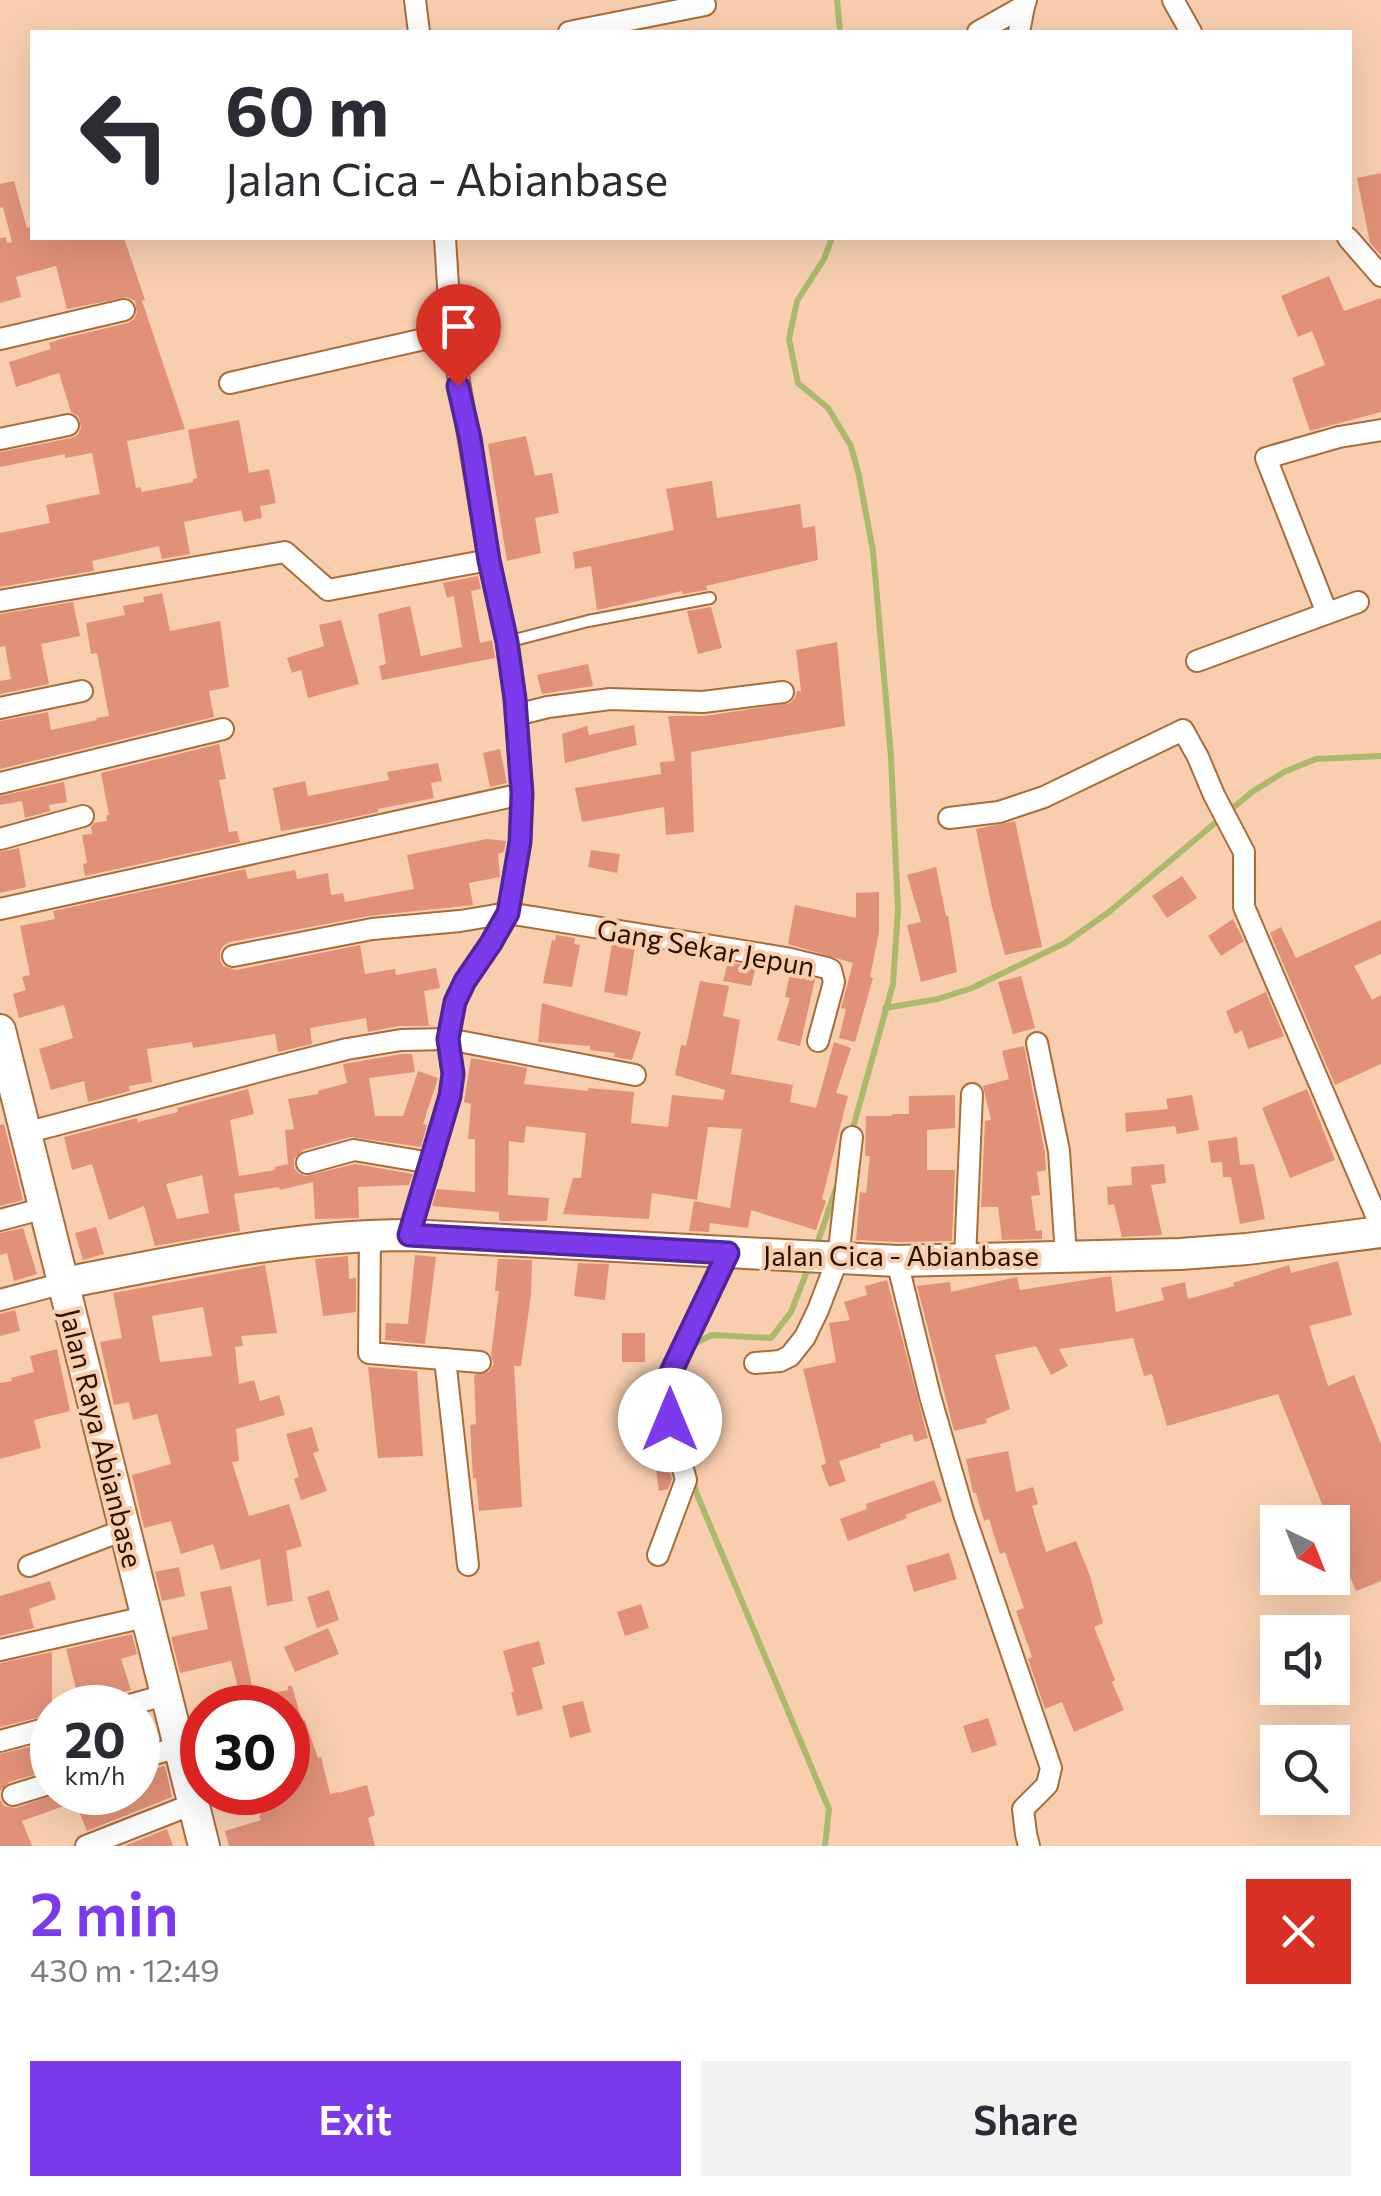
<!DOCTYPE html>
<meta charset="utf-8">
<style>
:root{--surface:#fff;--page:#f2f2f3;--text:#2b2b33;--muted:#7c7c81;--accent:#7c3aed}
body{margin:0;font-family:Commissioner,sans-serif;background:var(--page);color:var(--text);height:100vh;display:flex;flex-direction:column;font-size:38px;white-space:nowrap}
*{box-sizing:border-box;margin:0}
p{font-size:32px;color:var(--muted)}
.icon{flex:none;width:55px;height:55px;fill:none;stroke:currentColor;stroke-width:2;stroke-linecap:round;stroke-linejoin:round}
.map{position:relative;height:1846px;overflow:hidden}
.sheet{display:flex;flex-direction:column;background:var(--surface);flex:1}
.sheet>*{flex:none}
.top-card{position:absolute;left:30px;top:30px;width:1322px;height:210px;border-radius:0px;box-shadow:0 10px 40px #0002;background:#fff;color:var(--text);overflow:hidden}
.needle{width:65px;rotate:137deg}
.controls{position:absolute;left:1260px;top:1505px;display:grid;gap:20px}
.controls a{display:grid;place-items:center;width:90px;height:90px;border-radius:0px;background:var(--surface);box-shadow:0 10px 40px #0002;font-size:50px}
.speed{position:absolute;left:30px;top:1685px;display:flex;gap:20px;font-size:50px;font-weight:700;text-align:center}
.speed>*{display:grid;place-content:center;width:130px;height:130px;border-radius:50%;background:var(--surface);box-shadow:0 10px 40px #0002;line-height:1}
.speed small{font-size:25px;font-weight:400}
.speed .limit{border:15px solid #d22;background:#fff;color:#111}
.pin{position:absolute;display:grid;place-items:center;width:85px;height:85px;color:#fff;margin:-102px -42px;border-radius:50% 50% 50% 0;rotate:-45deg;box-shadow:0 0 10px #0007}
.pin .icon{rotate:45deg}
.me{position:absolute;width:110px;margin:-55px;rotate:0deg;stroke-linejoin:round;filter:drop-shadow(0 0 8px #0008)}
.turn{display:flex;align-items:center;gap:35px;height:210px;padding:0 30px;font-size:45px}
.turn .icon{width:130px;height:130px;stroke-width:2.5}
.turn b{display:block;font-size:70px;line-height:85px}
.round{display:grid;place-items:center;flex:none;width:105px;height:105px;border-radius:0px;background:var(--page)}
.headline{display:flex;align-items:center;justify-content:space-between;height:170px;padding:0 30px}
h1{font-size:60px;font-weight:600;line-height:75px;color:var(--accent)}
.primary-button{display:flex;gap:20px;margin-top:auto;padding:20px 30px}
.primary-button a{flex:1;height:115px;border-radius:0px;background:var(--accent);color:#fff;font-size:40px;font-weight:600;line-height:115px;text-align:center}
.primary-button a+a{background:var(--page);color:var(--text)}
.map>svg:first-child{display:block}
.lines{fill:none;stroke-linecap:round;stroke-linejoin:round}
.stream{stroke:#aab96c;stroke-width:6}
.building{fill:#e19178;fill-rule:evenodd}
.lane-casing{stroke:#aa6c38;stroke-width:14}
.street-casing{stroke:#aa6c38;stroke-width:24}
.secondary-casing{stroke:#aa6c38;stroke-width:34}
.lane{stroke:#fff;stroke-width:10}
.street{stroke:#fff;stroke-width:20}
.secondary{stroke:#fff;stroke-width:30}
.route-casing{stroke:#51269a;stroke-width:25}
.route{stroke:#7c3aed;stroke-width:18}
.labels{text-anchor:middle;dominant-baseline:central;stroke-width:8;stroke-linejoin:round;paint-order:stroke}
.street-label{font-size:28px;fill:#2b1200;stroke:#f8ceaf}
</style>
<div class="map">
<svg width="1381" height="1846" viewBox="0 0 1381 1846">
<rect width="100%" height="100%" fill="#f8ceaf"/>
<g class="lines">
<g class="stream">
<polyline points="837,0 840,32"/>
<polyline points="832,238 824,259 797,301 789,339 798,383 828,408 851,446 859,476 873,551 891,757 898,909 893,984 851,1135"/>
<polyline points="885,1008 938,999 972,988 1065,943 1109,912 1252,792 1284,772 1316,759 1381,756"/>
<polyline points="815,1250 837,1186"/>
<polyline points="694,1344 712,1335 771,1338 791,1312 809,1266"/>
<polyline points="686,1444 676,1391 687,1360"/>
<polyline points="694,1481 696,1492 829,1809 825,1846"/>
</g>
</g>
<g class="building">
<polygon points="1381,173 1381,255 1370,243 1357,178"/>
<polygon points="14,181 27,228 32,226 32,238 124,238 145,300 142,301 185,429 127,441 136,488 140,487 142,492 193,482 193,479 197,478 188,430 239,420 249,473 269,469 276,503 260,506 262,518 244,522 241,510 184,522 190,554 162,559 159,546 92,561 94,571 0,587 0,533 50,523 46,505 100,494 92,453 65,458 65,454 0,467 0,452 71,438 78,435 81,428 79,417 71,412 59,373 16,387 9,362 51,349 49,343 64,338 128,323 134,319 137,313 135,301 127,297 67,309 56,266 16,277 21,297 0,303 0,238 6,237 7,243 12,242 3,207 0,208 0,184"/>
<polygon points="1329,276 1344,311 1381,298 1381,412 1310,431 1292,378 1325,365 1312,331 1298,337 1281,296"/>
<polygon points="526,436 535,476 552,473 559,513 535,518 541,553 507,561 488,444"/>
<polygon points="712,481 717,518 800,504 803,528 815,526 818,560 706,586 707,590 683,594 682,591 597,610 591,566 575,569 573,552 674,530 666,489"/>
<polygon points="478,576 481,589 471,591 480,643 492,640 495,658 382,680 379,666 386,664 378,614 410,606 421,656 462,647 454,596 447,598 443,583"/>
<polygon points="162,593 170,631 220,621 229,687 209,691 214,717 0,769 0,721 48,712 51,730 97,720 96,718 109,716 97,653 91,654 86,623 125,615 123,606 144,602 143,597"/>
<polygon points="73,602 80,636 41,644 49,684 0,694 0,681 11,679 5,646 0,647 0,614"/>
<polygon points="711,607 722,648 698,654 687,611"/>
<polygon points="341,620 359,684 308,698 301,670 292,673 287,658 324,646 319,625"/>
<polygon points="837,642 845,726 691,752 694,832 666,835 664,807 582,822 575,788 661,774 660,762 675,761 668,716 705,716 790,703 795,698 797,691 801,691 796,650"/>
<polygon points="588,664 593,686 542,694 537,675"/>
<polygon points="634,725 637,745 565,763 562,734 587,726 589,735"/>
<polygon points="219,744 226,779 219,780 229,832 237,831 240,842 85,876 83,864 87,863 82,835 92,834 91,827 94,823 107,821 106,815 109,815 101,773"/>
<polygon points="500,749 507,783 490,787 483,753"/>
<polygon points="438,763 442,781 431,783 434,798 378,809 378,812 323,824 281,831 273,788 305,781 308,796 389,780 387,772"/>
<polygon points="64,782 67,802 49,805 50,811 25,818 22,801 0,805 0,796"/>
<polygon points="1015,821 1042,947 1005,955 991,903 976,829"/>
<polygon points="487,839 506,841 504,852 498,854 500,877 469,883 473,905 369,916 230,942 223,946 220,952 220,960 223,966 236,970 360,945 365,974 395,969 396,975 436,968 440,988 424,991 429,1026 399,1026 368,1032 366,1018 310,1028 312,1044 278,1052 275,1034 193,1048 192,1042 147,1049 152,1082 129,1086 130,1091 88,1102 84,1081 51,1090 39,1049 73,1038 64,1005 19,1018 13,994 26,990 22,977 30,975 20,926 55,919 53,911 245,869 248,879 295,870 297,879 328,873 331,895 343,893 345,902 414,889 407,855"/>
<polygon points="19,848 26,887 0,893 0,852"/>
<polygon points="591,850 620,854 617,873 588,867"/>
<polygon points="936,867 946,916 948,916 957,972 921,982 907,925 921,922 907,875"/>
<polygon points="1182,876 1197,898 1167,918 1152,896"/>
<polygon points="879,892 879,932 870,977 873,978 855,1042 839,1038 846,1009 841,1008 853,963 788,944 795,905 856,918 856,893"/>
<polygon points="1233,919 1244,941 1221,956 1208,936"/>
<polygon points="1381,920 1381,954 1354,966 1372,1000 1381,995 1381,1064 1335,1085 1270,933 1281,927 1296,958"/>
<polygon points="556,935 575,938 574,944 580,945 572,987 543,983 552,940 555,941"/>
<polygon points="612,944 635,947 627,996 604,992"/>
<polygon points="728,962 756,967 751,986 723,981"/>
<polygon points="790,973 815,979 800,1046 777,1040 790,998 785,997"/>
<polygon points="1021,976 1035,1028 1013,1034 998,982"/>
<polygon points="700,981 729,986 723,1016 740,1020 731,1074 793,1085 790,1102 816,1108 834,1042 851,1048 836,1093 848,1096 822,1199 826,1201 816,1230 751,1210 748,1228 710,1223 709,1232 689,1231 694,1201 730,1208 742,1129 708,1127 697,1200 652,1193 649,1219 563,1214 573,1178 581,1178 586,1133 526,1126 524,1143 509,1141 508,1195 549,1198 547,1221 502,1221 499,1220 499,1212 432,1206 437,1189 475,1192 475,1139 468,1139 471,1104 464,1102 471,1058 527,1068 524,1084 588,1091 588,1088 634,1092 631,1123 668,1127 672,1095 723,1100 725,1090 675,1075 681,1045 686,1046"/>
<polygon points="1266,992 1284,1036 1248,1049 1242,1030 1235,1034 1226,1011"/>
<polygon points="542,1003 641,1032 632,1060 614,1057 615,1053 590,1050 590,1046 538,1042"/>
<polygon points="1024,1046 1045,1153 1046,1170 1037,1172 1040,1195 1031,1196 1036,1231 1042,1230 1042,1239 1002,1240 998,1207 981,1207 985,1121 991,1120 983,1086 1009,1079 1002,1051"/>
<path d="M402 1054H412L415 1072 369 1078 375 1116H403L418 1071 438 1078 423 1124 427 1125 421 1147 351 1137 303 1150 294 1159V1168L298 1173 305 1176 355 1164 413 1174 409 1185 358 1187 359 1218 315 1219 313 1182 280 1190 279 1187 234 1194 240 1231 155 1246 144 1206 109 1220 92 1164 72 1170 64 1137 137 1118 138 1122 178 1112 177 1108 248 1089 254 1114 230 1120 239 1176 275 1170V1167L288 1164 285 1130 294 1129 288 1099 318 1094V1091L347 1083 343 1064ZM202 1175 209 1213 177 1219 166 1184Z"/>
<polygon points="1307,1089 1335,1160 1290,1178 1262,1108"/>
<polygon points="955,1095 955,1128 927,1130 927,1170 955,1170 952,1241 897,1242 856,1240 860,1192 866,1193 870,1156 865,1156 866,1116 892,1116 892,1114 909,1114 909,1096"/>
<polygon points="1192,1095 1199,1130 1177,1134 1175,1126 1126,1132 1125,1113 1168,1109 1166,1099"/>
<polygon points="4,1124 23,1200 0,1206 0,1125"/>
<polygon points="1237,1137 1240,1165 1254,1164 1265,1219 1240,1224 1231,1177 1223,1177 1222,1162 1211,1163 1208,1141"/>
<polygon points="1164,1164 1166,1183 1151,1185 1162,1235 1122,1237 1114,1204 1108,1205 1107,1187 1132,1185 1131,1167"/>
<polygon points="96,1227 104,1254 83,1260 75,1233"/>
<polygon points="23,1228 37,1274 14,1281 7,1253 0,1255 0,1233"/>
<polygon points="415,1255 436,1257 425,1344 385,1340 386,1323 408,1324"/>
<polygon points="348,1256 349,1279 356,1278 356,1312 323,1316 315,1259"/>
<polygon points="498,1259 532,1260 531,1295 521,1366 514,1366 522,1507 479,1511 476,1478 473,1479 470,1425 476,1424 474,1375 489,1372 494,1364 491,1355 499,1291 495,1291"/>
<polygon points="1338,1261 1352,1315 1309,1326 1328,1386 1354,1375 1381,1444 1381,1581 1356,1591 1332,1532 1332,1522 1329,1522 1278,1394 1167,1426 1152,1374 1144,1376 1133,1338 1059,1349 1068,1366 1051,1375 1036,1346 995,1355 1010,1409 986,1419 987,1423 954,1431 917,1286 950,1282 951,1292 1017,1277 1020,1290 1111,1276 1116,1312 1164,1300 1161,1288 1185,1282 1188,1299 1234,1286 1233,1283 1289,1265 1291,1273"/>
<polygon points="578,1263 609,1264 605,1300 574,1296"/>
<path d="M265 1265 277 1333 241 1336 243 1346 235 1347 239 1384 254 1380 260 1401 279 1395 285 1415 236 1429 239 1461 232 1462 249 1516 289 1504 302 1546 286 1551 293 1601 267 1606 260 1559 221 1570 213 1544 181 1554 171 1521 144 1528 132 1475 171 1464 157 1414 133 1420 129 1402 114 1405 100 1342 122 1338 113 1293ZM203 1307 212 1356 160 1362 152 1316Z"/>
<polygon points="887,1280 928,1438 915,1442 912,1434 880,1444 881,1447 839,1461 846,1481 829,1487 821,1466 826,1463 803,1369 836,1362 829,1323 850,1320 844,1302 867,1295 865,1286"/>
<polygon points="15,1310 20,1331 0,1336 0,1314"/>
<rect x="622" y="1333" width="23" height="29"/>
<polygon points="57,1349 70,1411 34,1420 41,1448 0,1459 0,1383 12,1381 11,1378 34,1372 30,1356"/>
<polygon points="368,1367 417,1371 423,1456 378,1458"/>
<polygon points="312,1427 319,1451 313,1453 327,1491 301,1500 294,1479 299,1477 286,1434"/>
<polygon points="1008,1451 1016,1492 1033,1487 1038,1504 1032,1506 1046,1552 1076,1541 1090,1576 1103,1623 1094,1627 1115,1680 1112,1682 1124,1710 1074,1732 1062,1702 1045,1709 1028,1659 1032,1657 1016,1611 1024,1608 1005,1552 1000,1554 989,1519 984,1521 976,1493 973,1493 966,1459"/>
<polygon points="666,1459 672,1479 668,1489 659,1491 655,1462"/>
<polygon points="934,1480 942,1501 905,1515 907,1518 848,1541 840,1519 867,1509 866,1504"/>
<polygon points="949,1553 957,1579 914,1592 906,1566"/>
<polygon points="179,1567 185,1596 162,1601 155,1572"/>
<polygon points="50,1581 56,1599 29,1609 34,1628 0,1636 0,1596"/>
<polygon points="231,1586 254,1696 288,1690 288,1686 292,1686 302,1721 305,1720 318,1758 321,1757 330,1794 338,1792 338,1793 367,1785 375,1815 368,1818 375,1846 229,1846 225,1831 261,1820 259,1816 261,1815 253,1792 292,1792 288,1772 288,1708 239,1708 239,1698 241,1698 231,1661 180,1673 171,1637 208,1629 200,1592"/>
<polygon points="329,1590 339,1620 317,1628 307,1597"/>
<polygon points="641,1604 649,1628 625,1636 617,1612"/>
<polygon points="328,1628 339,1654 295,1672 284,1647"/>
<polygon points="132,1634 137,1654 121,1659 131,1690 80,1704 66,1649"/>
<polygon points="539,1641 545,1664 532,1668 543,1709 517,1716 511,1692 514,1692 503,1651"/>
<polygon points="52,1652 52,1714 0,1727 0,1663"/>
<polygon points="583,1701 591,1732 570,1738 562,1706"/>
<polygon points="988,1718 997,1745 972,1753 963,1726"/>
<polygon points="52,1741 52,1770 9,1782 0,1791 0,1754"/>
<polygon points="165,1766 172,1797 87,1831 75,1802 22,1821 32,1846 0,1846 0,1799 4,1806 16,1808 62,1792 138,1792 138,1772"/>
<polygon points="167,1829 173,1846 124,1846"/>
</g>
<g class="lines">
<g class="lane-casing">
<polyline id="lane" points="507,642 588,621 710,598"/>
</g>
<g class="street-casing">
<g id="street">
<polyline points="415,0 419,32"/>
<polyline points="1173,0 1191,32"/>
<polyline points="569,32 705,5"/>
<polyline points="978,32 1024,6 1026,0"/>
<polyline points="1019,32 1024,6"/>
<polyline points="1348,238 1381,276"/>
<polyline points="0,339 124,310"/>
<polyline points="230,383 451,333"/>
<polyline points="0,439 68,425"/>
<polyline points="0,601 285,552 328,590 489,560"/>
<polyline points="1327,613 1266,458 1339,437 1381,430"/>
<polyline points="1197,661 1358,602"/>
<polyline points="0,708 82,691"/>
<polyline points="516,715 548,707 610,699 703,702 783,692"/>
<polyline points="0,783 223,729"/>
<polyline points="949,818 999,812 1044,797 1183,730 1198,757 1214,795 1244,852 1244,907 1381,1227"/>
<polyline points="0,839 83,816"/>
<polyline points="0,909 522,794"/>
<polyline points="233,956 372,929 460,921 508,913 786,958 827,968 831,970 834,982 818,1041"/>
<polyline points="1037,1043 1059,1151 1066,1256"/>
<polyline points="25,1133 279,1066 347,1049 401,1040 448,1039 635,1075"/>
<polyline points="307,1163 354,1150 431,1163"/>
<polyline points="0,1220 45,1208"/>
<polyline points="370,1235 369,1353 480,1362"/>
<polyline points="409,1235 450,1096 453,1074 448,1039 455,1002 465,981 491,943 508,913 520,842 522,794 515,699 507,642 489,560 451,333 445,238"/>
<polyline points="965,1259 972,1094"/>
<polyline points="897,1261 930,1396 964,1514 1051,1768 1047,1785 1023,1809 1026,1834 1029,1846"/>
<polyline points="0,1300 64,1283"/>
<polyline points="445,1359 468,1565"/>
<polyline points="755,1363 780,1361 790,1356 805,1337 818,1310 838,1258 852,1137"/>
<polyline points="658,1555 686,1480 662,1391 728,1253"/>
<polyline points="29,1566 124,1530"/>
<polyline points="0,1650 145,1617"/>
<polyline points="119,1708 165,1695"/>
<polyline points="0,1741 52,1727"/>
<polyline points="138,1759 178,1747"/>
<polyline points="13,1795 52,1783"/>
<polyline points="86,1846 193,1804"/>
</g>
</g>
<g class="secondary-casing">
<g id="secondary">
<polyline points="0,1030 204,1846"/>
<path d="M64 1283C179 1261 292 1235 409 1235L897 1261 1180 1254 1247 1249 1381 1232"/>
</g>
</g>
<use href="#lane" class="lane"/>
<use href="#street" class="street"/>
<use href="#secondary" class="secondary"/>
</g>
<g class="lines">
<g class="route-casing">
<polyline id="route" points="458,386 470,438 489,560 507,642 515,699 522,794 520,842 508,913 491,943 465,981 455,1002 448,1039 453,1074 450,1096 409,1235 728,1253 662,1391 670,1420"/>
</g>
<use href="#route" class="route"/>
</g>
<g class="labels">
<g class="street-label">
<text transform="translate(706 947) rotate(10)">Gang Sekar Jepun</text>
<text x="901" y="1255">Jalan Cica - Abianbase</text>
<text transform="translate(102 1438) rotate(76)">Jalan Raya Abianbase</text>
</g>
</g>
</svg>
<div class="controls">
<a><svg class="needle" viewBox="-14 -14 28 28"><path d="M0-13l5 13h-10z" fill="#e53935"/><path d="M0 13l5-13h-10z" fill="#7c7c81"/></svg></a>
<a><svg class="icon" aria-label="sound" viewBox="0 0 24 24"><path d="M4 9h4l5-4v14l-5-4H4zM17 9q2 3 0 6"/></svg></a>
<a><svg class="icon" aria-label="search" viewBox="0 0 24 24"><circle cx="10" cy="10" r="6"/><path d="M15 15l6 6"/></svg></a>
</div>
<div class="speed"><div>20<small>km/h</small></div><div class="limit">30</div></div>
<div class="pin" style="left:458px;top:386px;background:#d93025"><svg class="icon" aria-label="arrive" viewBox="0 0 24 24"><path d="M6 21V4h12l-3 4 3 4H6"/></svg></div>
<svg class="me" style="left:670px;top:1420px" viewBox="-20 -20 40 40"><circle r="19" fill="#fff"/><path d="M0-13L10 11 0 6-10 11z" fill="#7c3aed"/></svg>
<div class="top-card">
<div class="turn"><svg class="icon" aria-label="left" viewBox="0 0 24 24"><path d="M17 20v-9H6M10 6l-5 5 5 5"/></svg><div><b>60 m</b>Jalan Cica - Abianbase</div></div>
</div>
</div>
<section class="sheet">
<div class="headline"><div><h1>2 min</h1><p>430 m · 12:49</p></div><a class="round" style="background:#d93025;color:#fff"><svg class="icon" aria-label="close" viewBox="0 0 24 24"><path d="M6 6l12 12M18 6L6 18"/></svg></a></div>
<div class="primary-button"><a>Exit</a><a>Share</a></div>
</section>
